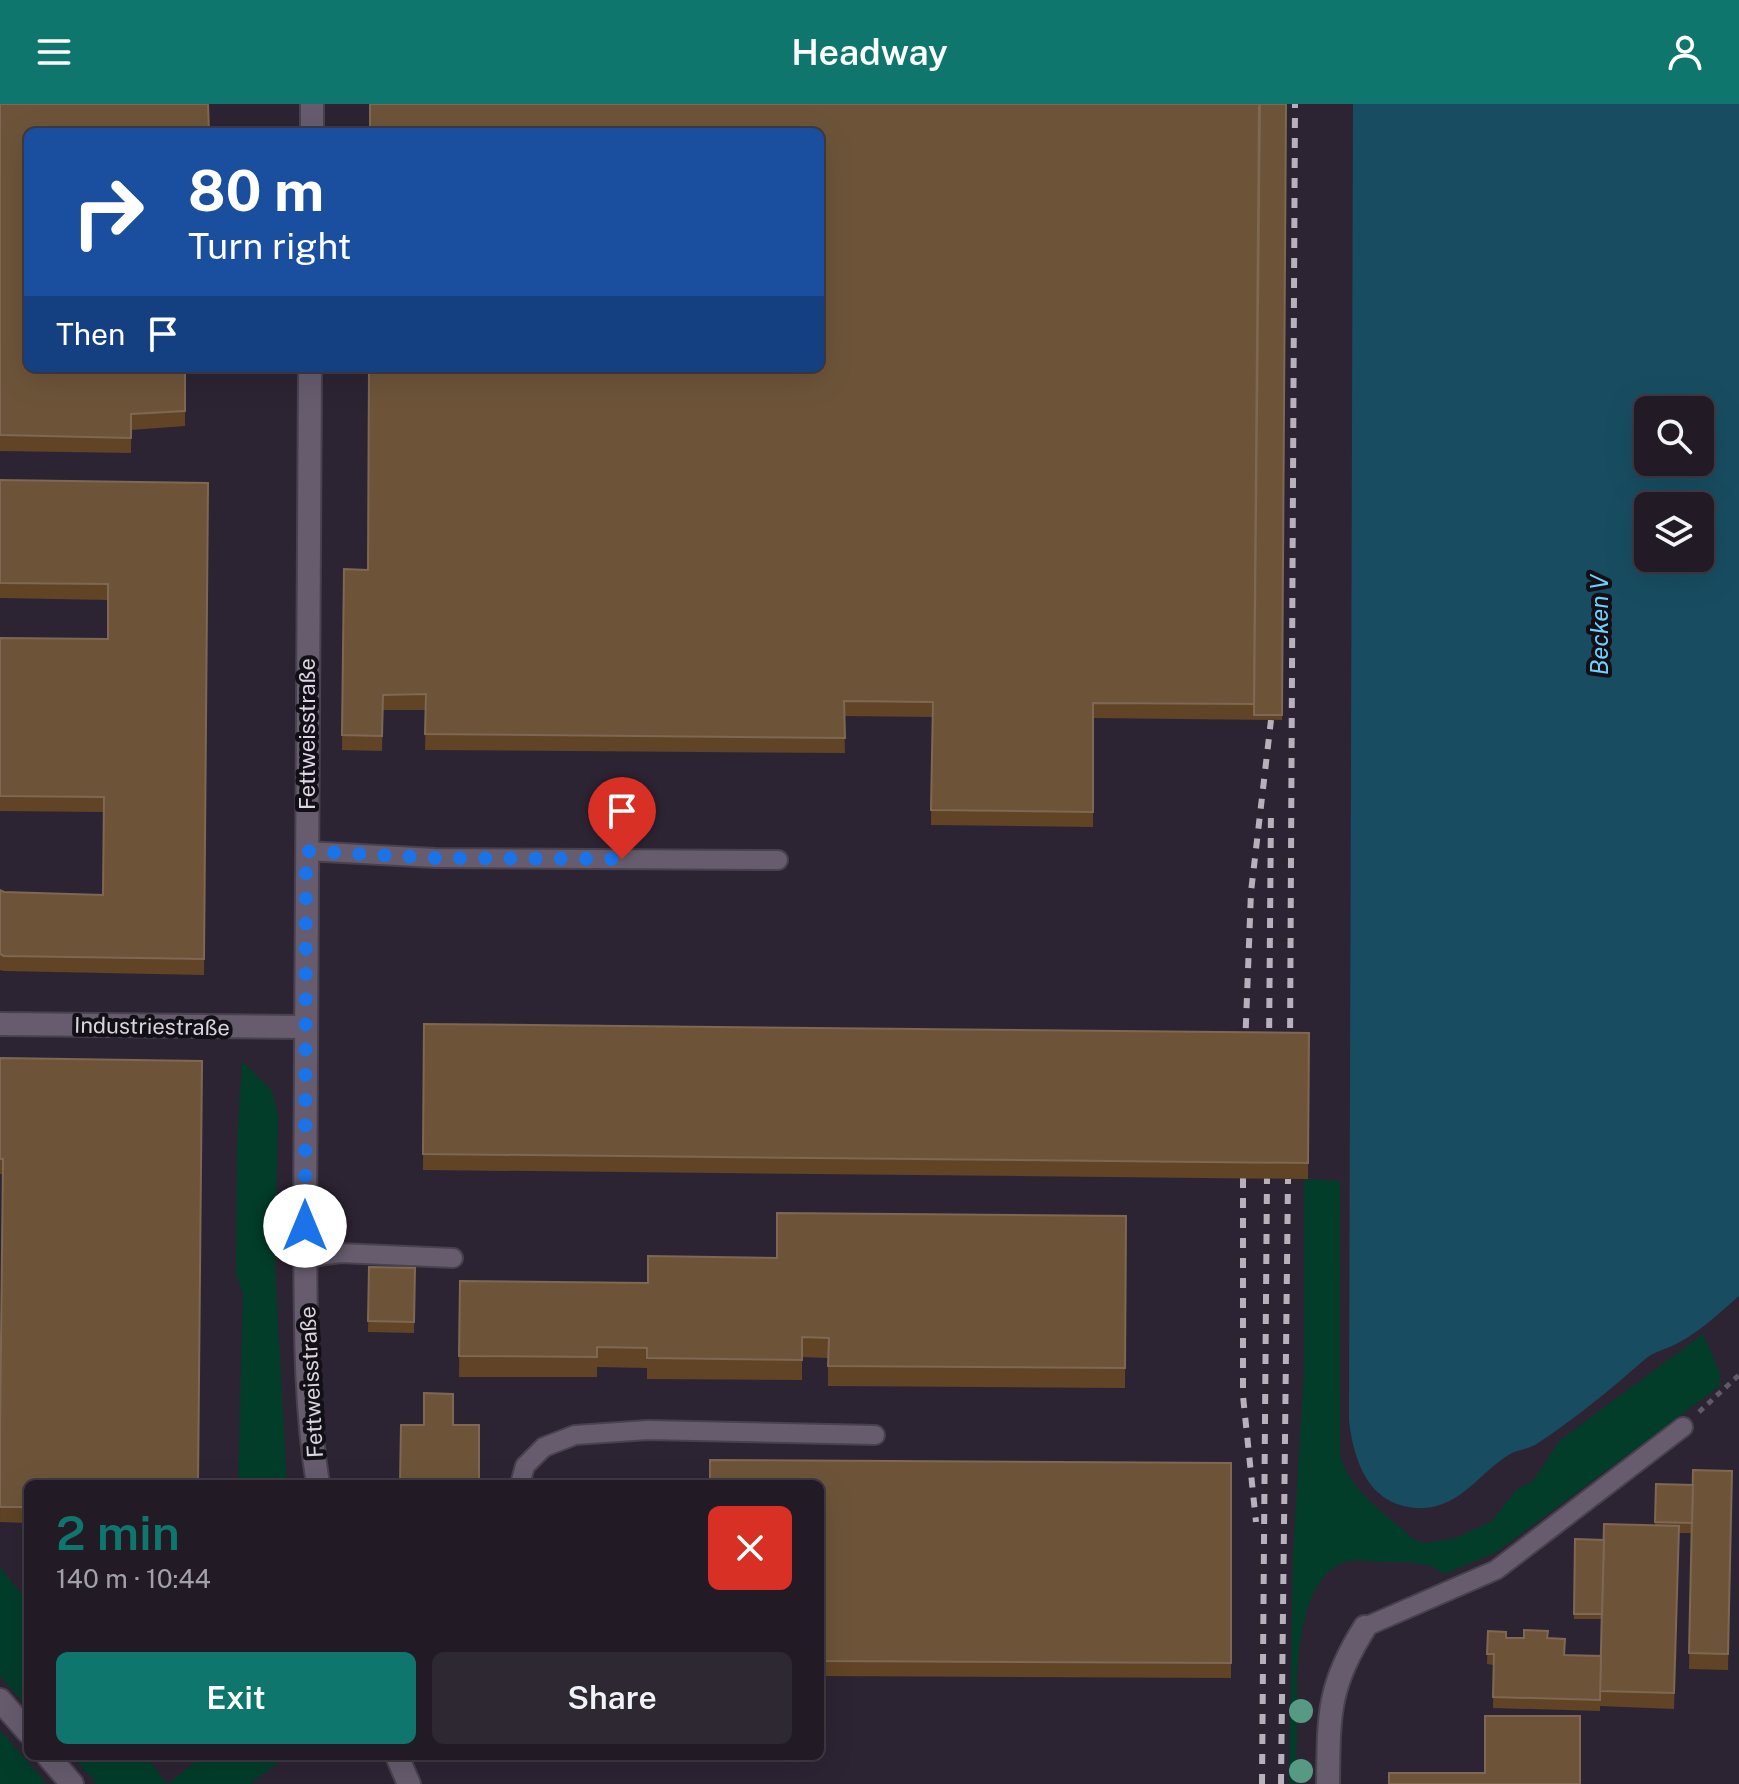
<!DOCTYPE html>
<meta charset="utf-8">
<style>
:root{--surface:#221b26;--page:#2e2832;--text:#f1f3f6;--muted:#a2a1a7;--line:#3f3943;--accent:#0f766e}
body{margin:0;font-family:"Public Sans",sans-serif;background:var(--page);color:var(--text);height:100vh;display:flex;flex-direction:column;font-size:30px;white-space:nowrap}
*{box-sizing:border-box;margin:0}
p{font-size:26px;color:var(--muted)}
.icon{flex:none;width:44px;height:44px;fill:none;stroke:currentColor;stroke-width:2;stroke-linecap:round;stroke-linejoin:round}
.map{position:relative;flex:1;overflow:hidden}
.details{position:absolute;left:24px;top:1376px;width:800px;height:280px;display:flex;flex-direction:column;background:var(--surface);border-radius:12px;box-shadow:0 8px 32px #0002,0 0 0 2px var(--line)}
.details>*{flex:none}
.top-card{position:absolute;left:24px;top:24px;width:800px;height:244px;border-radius:12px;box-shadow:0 8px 32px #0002,0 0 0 2px var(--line);background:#1a4fa0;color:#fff;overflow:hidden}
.buttons{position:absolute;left:1634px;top:292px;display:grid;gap:16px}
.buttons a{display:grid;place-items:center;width:80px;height:80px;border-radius:12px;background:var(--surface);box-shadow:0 8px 32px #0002,0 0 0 2px var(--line);font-size:40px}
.pin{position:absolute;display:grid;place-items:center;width:68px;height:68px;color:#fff;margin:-82px -34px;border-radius:50% 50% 50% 0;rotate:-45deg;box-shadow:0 0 8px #0007}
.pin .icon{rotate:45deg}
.me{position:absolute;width:88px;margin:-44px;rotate:0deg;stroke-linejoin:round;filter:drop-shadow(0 0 6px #0008)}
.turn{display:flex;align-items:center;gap:28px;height:168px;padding:0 32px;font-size:36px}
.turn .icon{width:104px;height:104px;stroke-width:2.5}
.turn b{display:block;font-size:56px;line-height:68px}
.then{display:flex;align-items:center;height:76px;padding:0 32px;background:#0003;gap:16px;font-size:30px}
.round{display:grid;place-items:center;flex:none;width:84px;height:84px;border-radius:12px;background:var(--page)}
.headline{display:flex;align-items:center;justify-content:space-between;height:136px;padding:0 32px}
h1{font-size:48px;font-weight:600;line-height:60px;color:var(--accent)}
.cta{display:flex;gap:16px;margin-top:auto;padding:16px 32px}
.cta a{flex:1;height:92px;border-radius:12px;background:var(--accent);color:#fff;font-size:32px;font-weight:600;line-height:92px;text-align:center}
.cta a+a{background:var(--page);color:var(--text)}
header{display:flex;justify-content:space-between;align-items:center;height:104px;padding:0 32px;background:var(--accent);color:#fff;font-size:36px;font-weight:600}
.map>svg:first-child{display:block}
.green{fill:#023d2a}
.water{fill:#184d61;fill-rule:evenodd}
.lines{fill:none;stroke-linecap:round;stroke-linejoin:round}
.service-casing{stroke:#48414e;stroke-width:22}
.minor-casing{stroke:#48414e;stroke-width:26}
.path{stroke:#615967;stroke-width:5;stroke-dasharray:6 6;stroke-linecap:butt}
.service{stroke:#665c6e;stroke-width:18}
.minor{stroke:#665c6e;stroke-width:22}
.rail{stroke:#b7b1bc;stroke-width:6;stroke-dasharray:10 10;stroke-linecap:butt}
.tree{fill:#579a84}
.wall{fill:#604425}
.building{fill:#6d5439;stroke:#7e6853;stroke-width:2}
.route{stroke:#1a73e8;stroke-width:14;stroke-dasharray:0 25.2}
.labels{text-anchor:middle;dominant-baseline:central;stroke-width:8;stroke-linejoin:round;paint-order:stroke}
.street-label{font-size:22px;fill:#dad5df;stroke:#130f16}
.water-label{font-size:24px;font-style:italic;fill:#6fd2fb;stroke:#130f16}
</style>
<header><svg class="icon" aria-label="menu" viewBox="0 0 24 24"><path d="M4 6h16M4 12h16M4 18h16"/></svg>Headway<svg class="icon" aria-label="person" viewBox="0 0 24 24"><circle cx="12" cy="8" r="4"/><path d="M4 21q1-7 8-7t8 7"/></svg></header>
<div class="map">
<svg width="1739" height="1680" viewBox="0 0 1739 1680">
<rect width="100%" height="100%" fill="#2d2433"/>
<g class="green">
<polygon points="242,957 272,987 278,1011 275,1165 287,1380 238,1380 243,1190 236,1170 237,1041"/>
<path d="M1304 1075 1340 1077V1352C1352 1390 1385 1408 1413 1435L1424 1439 1456 1434 1492 1417 1516 1386 1533 1377 1560 1336 1703 1230 1720 1269V1282L1495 1449 1444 1470C1427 1456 1407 1459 1385 1458 1373 1458 1354 1454 1342 1459 1300 1476 1296 1559 1297 1598H1305V1615L1297 1616 1296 1659H1304V1676L1289 1680 1293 1449 1304 1267Z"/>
<polygon points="0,1463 28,1498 28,1603 0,1572"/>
<polygon points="0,1627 4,1631 47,1680 0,1680"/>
<polygon points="72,1652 146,1652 167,1680 97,1680"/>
<polygon points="202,1652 287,1652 250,1680 168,1680"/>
</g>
<path class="water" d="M1353 0H1739V1192C1719 1209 1700 1228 1676 1240 1665 1246 1654 1247 1644 1256 1611 1285 1576 1314 1538 1339 1530 1345 1519 1345 1510 1350 1481 1367 1461 1403 1423 1404 1370 1405 1354 1359 1349 1316ZM1648 306H1700V358H1648ZM1648 402H1700V454H1648Z"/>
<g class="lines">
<g class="service-casing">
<g id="service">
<polyline points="306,747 435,754 778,756"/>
<polyline points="305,1154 340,1149 453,1154"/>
<polyline points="520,1380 525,1362 544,1343 575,1331 648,1326 875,1331"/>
<polyline points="1365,1523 1496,1466 1683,1323"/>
</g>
</g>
<g class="minor-casing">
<g id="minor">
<polyline points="312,28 312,0"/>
<path d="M310 264 305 1122C306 1208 304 1295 318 1380"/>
<polyline points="0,920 305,923"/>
<polyline points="0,1596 28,1628"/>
<polyline points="48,1652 72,1680"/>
<polyline points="397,1652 409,1680"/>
<path d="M1328 1680C1329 1612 1327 1583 1365 1523"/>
</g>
</g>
<polyline class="path" points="1699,1308 1739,1271"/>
<use href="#service" class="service"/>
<use href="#minor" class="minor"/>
<g class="rail">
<polyline points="1245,944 1251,788 1271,616"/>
<polyline points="1269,944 1271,704"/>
<polyline points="1290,944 1295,0"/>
<polyline points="1243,1074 1243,1292 1256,1418"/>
<polyline points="1262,1680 1267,1074"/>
<polyline points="1281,1680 1288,1075"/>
</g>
</g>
<g class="tree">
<circle cx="1301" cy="1607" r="12"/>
<circle cx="1301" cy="1667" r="12"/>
</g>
<g class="wall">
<polygon points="0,0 28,28 185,264 185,322 131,326 131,349 0,347"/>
<polygon points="1286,0 1282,616 1093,614 1093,723 931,721 932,613 844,612 845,649 425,646 426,606 383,606 382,647 342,646 344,465 368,466"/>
<polygon points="0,376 208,379 204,871 4,867 0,866 0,786 4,788 103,791 104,708 0,707 0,534 108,535 108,496 0,494"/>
<polygon points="424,920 1309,929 1308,1075 423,1066"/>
<polygon points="0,954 28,1380 28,1419 0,1418 3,1070 0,1070"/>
<polygon points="1126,1112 1125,1284 828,1282 828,1254 802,1253 802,1276 647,1275 647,1264 597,1263 597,1273 459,1273 460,1177 648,1179"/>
<polygon points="369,1163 415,1164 414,1229 368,1228"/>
<polygon points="1231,1359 1231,1574 820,1572 820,1380"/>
<polygon points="1732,1367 1728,1566 1689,1565 1692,1429 1679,1429 1674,1605 1600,1602 1600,1607 1493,1604 1494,1561 1487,1560 1488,1527 1506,1534 1547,1534 1565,1551 1601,1552 1602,1515 1574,1515 1575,1435 1604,1436 1655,1421 1656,1380 1693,1381"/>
</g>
<g class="building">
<polygon points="0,0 208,0 209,28 28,28 28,264 185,264 185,307 131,310 131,334 0,331"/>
<polygon points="370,0 1259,0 1254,600 1093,599 1093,708 931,706 933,598 844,597 845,634 425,630 426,590 383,591 382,632 342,631 344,465 368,466 369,264 820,264 820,28 370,28"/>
<polygon points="1260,0 1286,0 1282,611 1254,611"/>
<polygon points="0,376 208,379 204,855 4,852 0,850 0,786 4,788 103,791 104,693 0,692 0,534 108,535 108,480 0,479"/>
<polygon points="424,920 1309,929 1308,1059 423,1050"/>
<polygon points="0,954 202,957 198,1380 28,1380 28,1403 0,1403 0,1328 3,1055 0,1055"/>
<polygon points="777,1109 1126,1112 1125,1264 828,1262 829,1234 802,1233 802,1256 647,1254 647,1244 597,1243 597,1253 459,1252 460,1177 648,1179 648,1152 777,1154"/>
<polygon points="369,1163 415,1164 414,1218 368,1217"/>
<polygon points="424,1289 453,1290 453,1321 479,1321 479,1380 400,1380 401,1321 424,1321"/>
<polygon points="710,1356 1231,1359 1231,1559 820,1557 820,1380 710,1380"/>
<polygon points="1693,1366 1732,1367 1728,1550 1689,1549"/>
<polygon points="1656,1380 1693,1381 1692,1419 1655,1418"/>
<polygon points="1604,1420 1679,1422 1674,1589 1600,1587"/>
<polygon points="1575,1435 1604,1436 1602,1510 1574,1510"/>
<polygon points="1524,1526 1548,1527 1547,1534 1565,1535 1564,1551 1601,1552 1600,1596 1493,1593 1494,1550 1487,1550 1488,1527 1506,1528 1506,1534 1524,1534"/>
<polygon points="1485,1612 1580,1612 1580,1680 1389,1680 1389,1669 1485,1669"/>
</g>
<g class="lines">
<polyline class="route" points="305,1122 306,747 435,754 622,755"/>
</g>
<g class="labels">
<g class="street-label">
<text transform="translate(307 630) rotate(-90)">Fettweisstraße</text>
<text transform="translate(152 922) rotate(1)">Industriestraße</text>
<text transform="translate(311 1278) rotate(-93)">Fettweisstraße</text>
</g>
<g class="water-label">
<text transform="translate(1599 521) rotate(-90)">Becken V</text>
</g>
</g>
</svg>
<div class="buttons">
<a><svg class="icon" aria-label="search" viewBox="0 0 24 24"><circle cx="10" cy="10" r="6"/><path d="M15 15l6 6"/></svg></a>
<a><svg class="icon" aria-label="layers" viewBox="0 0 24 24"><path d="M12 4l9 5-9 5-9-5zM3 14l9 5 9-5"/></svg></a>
</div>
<div class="pin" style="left:622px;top:755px;background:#d93025"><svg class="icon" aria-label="arrive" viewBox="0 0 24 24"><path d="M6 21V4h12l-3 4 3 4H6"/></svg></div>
<svg class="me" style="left:305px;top:1122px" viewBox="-20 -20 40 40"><circle r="19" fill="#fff"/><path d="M0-13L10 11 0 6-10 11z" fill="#1a73e8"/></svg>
<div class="top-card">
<div class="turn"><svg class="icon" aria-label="right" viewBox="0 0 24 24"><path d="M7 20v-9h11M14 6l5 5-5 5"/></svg><div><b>80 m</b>Turn right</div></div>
<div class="then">Then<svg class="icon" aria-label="arrive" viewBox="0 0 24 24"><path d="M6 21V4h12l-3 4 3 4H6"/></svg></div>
</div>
<section class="details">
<div class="headline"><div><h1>2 min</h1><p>140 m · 10:44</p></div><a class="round" style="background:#d93025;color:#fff"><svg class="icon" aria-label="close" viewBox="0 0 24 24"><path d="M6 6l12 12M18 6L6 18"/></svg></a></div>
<div class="cta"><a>Exit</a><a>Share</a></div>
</section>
</div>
